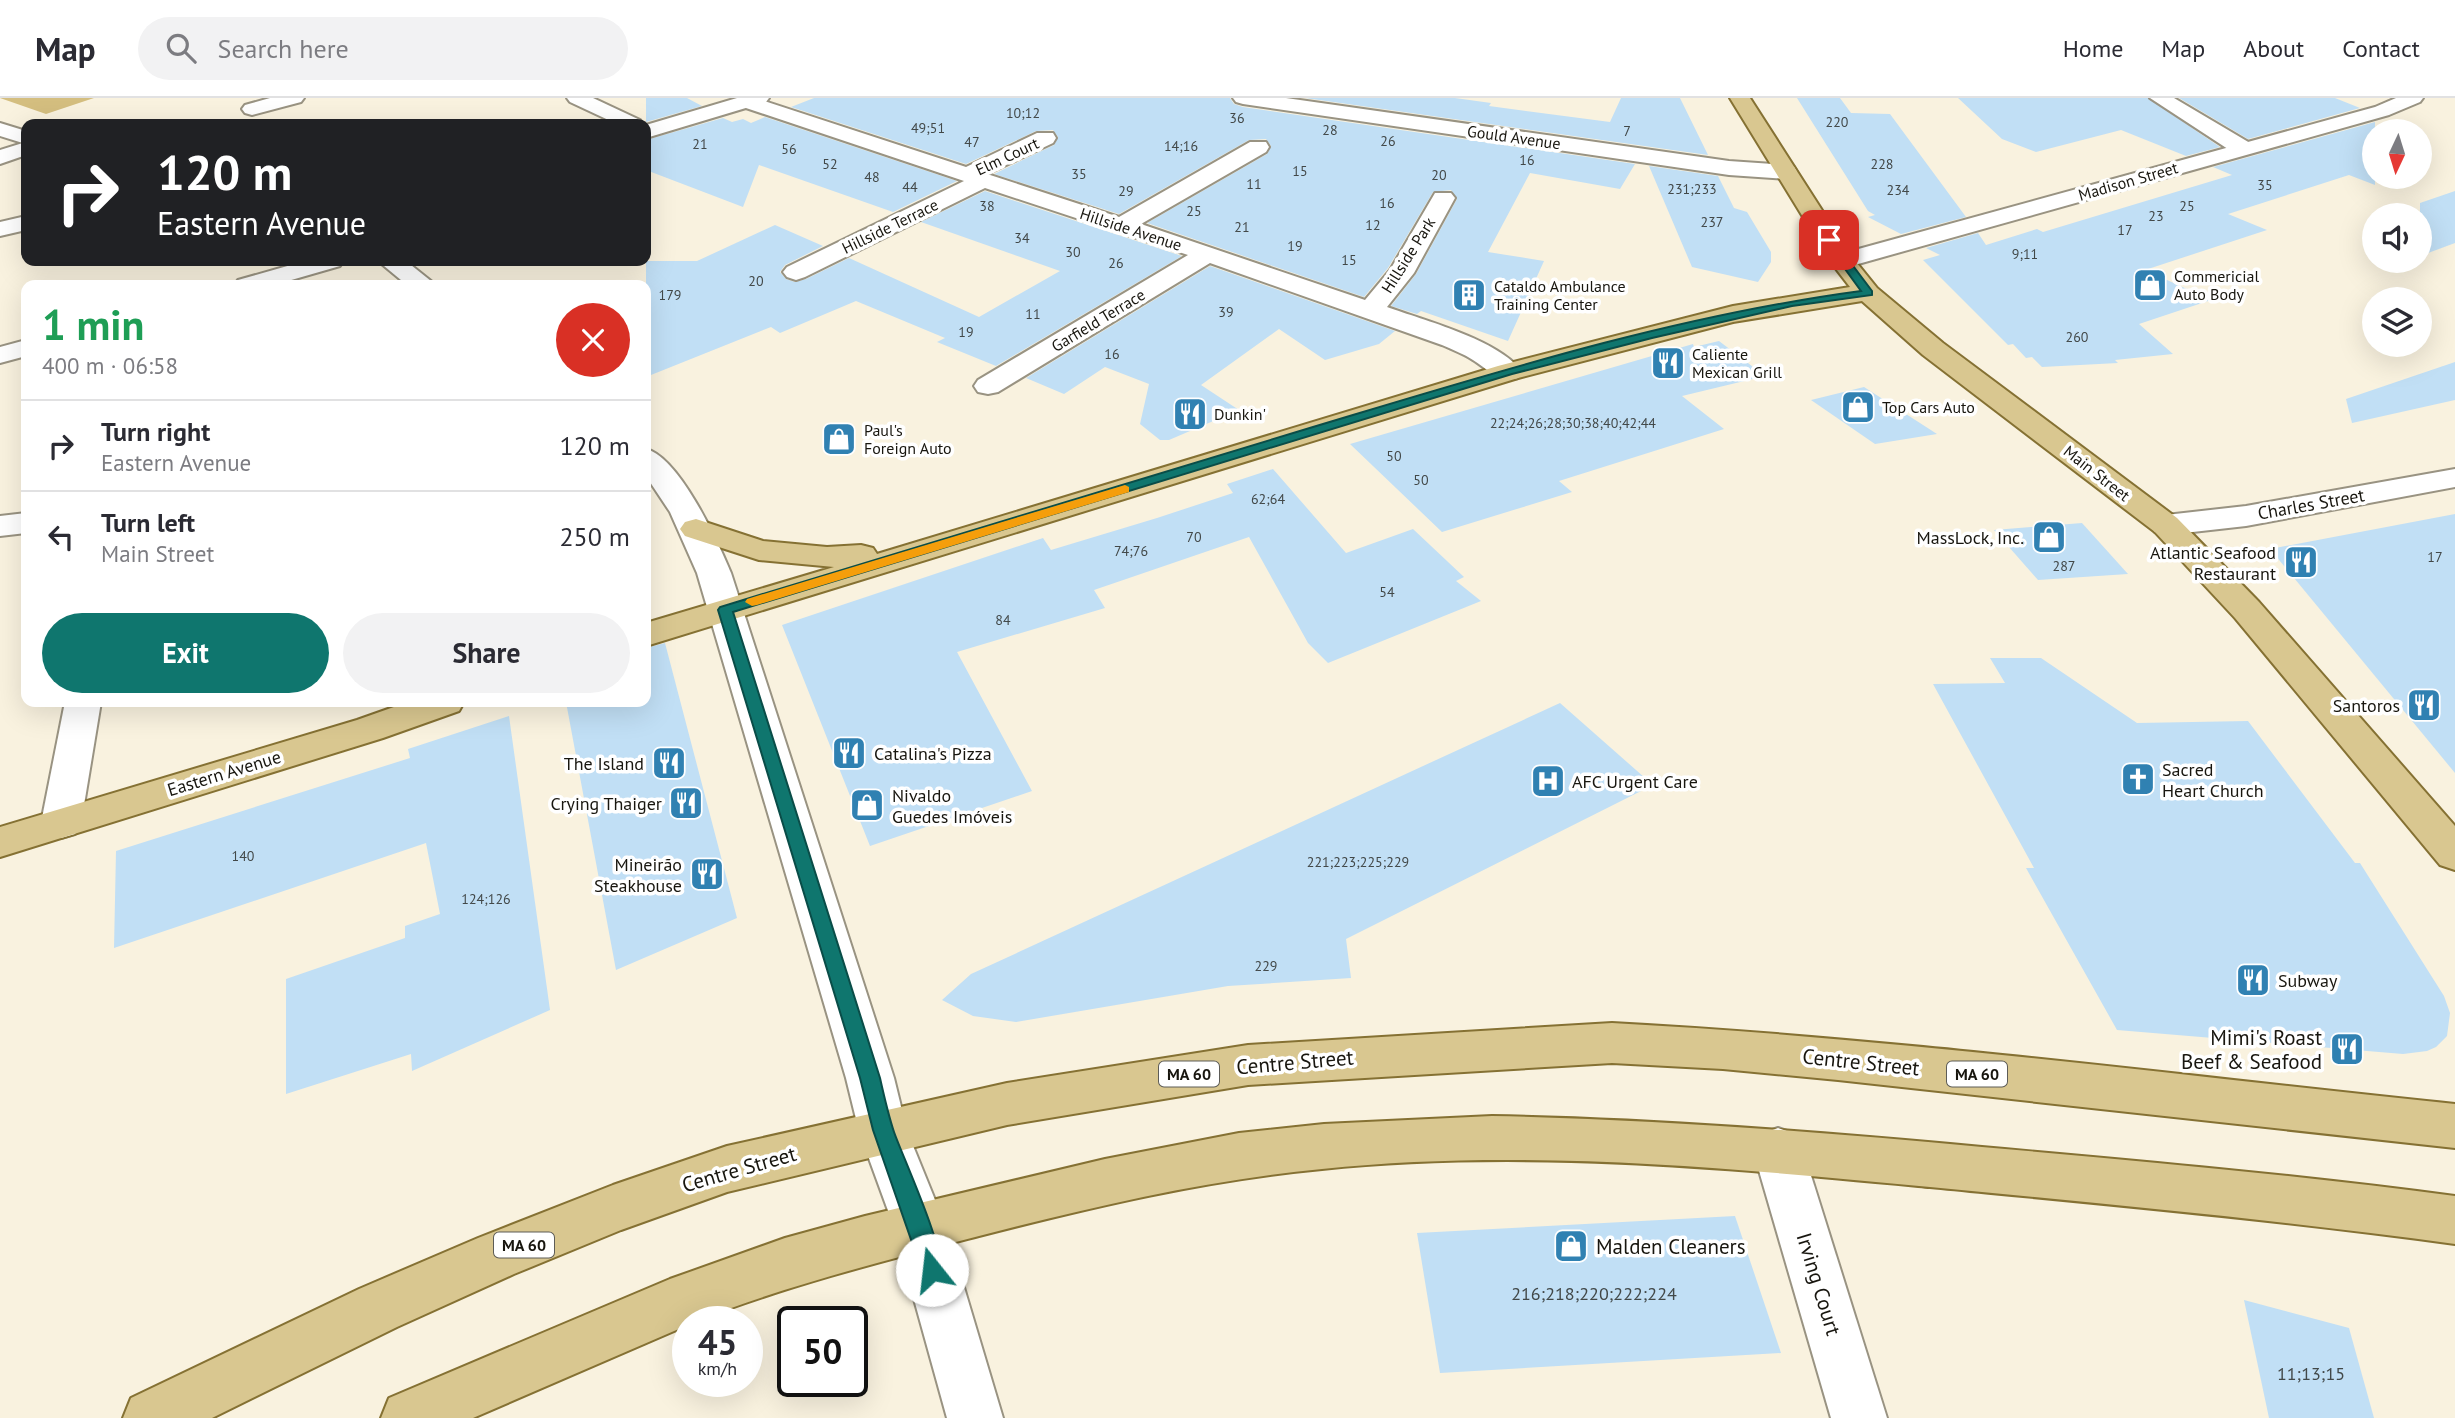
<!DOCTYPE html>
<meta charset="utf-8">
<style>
:root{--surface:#fff;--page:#f2f2f3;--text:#2b2b33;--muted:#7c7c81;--line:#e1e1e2;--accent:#0f766e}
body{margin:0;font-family:"PT Sans",sans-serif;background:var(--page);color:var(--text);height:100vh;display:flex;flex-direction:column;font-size:26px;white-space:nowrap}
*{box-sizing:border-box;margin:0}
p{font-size:23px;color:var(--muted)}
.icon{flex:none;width:38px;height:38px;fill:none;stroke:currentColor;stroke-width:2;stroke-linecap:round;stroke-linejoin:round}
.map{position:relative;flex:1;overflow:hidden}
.details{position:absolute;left:21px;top:182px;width:630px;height:427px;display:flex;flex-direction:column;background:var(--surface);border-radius:14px;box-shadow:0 7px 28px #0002}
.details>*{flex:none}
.guide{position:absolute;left:21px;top:21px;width:630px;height:147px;border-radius:14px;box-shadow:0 7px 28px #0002;background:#202124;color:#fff;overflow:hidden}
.needle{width:46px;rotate:184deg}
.fabs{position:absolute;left:2362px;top:21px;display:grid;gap:14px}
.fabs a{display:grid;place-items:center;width:70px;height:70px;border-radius:50%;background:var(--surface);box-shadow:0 7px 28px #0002;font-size:35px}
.speed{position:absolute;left:672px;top:1208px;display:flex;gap:14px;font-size:35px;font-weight:700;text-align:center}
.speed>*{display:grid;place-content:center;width:91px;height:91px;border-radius:50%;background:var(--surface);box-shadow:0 7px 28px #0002;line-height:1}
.speed small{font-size:18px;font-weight:400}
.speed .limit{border:4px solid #111;border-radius:10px;background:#fff;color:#111}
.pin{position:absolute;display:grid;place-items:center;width:60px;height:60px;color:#fff;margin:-30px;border-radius:14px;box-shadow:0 4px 10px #0006}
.me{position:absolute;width:77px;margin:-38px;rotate:344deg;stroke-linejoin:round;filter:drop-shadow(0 0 5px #0008)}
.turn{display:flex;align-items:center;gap:24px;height:147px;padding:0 21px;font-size:32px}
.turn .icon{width:91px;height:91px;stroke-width:2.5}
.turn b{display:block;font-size:49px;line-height:60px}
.round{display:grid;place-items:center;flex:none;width:74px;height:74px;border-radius:37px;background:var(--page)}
.summary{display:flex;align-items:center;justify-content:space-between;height:119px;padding:0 21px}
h1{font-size:42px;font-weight:700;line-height:52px;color:#1e9e55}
.action{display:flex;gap:14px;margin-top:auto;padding:14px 21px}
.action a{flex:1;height:80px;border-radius:42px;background:var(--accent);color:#fff;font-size:28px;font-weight:700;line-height:80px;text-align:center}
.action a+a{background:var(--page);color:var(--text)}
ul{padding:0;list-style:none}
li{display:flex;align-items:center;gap:21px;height:91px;padding:0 21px;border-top:2px solid var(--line)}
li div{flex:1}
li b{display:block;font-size:26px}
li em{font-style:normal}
header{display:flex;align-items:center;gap:42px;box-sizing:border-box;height:98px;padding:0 35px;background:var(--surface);border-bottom:2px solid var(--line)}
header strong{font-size:33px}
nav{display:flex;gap:38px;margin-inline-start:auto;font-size:24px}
.search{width:490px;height:63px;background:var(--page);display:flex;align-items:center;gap:18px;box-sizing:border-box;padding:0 24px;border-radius:38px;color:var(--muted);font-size:26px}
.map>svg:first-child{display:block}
.green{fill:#d4be7f}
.building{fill:#c1dff5}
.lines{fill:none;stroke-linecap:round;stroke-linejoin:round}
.street-casing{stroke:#999382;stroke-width:4}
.secondary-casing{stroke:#999382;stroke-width:4}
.primary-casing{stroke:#857133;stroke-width:4}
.street{fill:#fff;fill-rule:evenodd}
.secondary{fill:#fff;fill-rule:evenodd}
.primary{fill:#d9c790;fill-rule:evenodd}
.route{fill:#0f766e;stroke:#0a4d48;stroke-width:2}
.slow{fill:#f59e0b}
.labels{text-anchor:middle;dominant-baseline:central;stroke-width:7;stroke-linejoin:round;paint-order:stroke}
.number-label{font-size:14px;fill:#424848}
.far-street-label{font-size:16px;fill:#18160f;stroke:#fff}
.far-poi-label{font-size:16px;fill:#18160f;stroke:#fff;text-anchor:start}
.shield{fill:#fff;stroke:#5d5c57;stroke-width:2}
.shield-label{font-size:16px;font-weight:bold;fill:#18160f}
.street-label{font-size:18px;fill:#18160f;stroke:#fff}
.poi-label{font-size:18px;fill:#18160f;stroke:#fff;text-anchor:end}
.near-number-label{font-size:18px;fill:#424848}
.near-poi-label{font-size:21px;fill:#18160f;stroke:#fff;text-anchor:end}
.near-street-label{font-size:21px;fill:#18160f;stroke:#fff}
</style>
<header>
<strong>Map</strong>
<div class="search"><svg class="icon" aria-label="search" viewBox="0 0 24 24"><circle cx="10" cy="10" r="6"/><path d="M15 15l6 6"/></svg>Search here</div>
<nav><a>Home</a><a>Map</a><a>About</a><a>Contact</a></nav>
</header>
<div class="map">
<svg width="2455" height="1320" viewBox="0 0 2455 1320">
<rect width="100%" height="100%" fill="#f9f2df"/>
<polygon class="green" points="0,0 94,0 46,16"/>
<g class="building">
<polygon points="646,0 687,0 702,8 646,24"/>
<polygon points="814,0 1230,0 1234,6 1243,9 1635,66 1620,91 1530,75 1488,154 1544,163 1508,243 1421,213 1417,216 1391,208 1416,176 1457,101 1451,92 1433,94 1388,170 1364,199 1147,125 1267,56 1271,48 1266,41 1249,42 1119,116 994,76 1054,47 1058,39 1053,32 1036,33 966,66 791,9"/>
<polygon points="1305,0 1455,0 1491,5 1489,8 1610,24 1621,0 1680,0 1708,57"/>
<polygon points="1797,0 1840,0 1851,15 1890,16 1966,119 1901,136 1868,119 1875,117 1868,113"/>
<polygon points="1958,0 2148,0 2220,49 2186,58 2121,32 2036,54 2002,41"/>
<polygon points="2179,0 2335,0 2360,10 2248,41"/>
<polygon points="765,19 957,83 893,114 759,67 743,109 646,72 646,42 723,20 732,24 743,21 751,25"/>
<polygon points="2375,24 2375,87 2349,77 2228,116 2267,132 2145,172 2211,202 2139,226 2173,256 2115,262 2118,265 2042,269 2032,259 2026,260 2013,246 2008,247 1923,162 1940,157 1926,150 1978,135 1986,147 2037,131 2043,134 2232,77 2213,69"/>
<polygon points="1649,68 1718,78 1734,110 1747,114 1771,154 1771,164 1758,184 1692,169"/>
<polygon points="985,93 1182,158 996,268 937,244 945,240 856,203 780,235 771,229 646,279 646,163 697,163 775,127 823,148 785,167 780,174 786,181 795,184 806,181 849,160 979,219 1060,173 921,124"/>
<polygon points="2455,93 2455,145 2420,158 2420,105"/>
<polygon points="1210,168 1395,233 1379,246 1325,262 1279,231 1201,287 1239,312 1169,342 1160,342 1140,326 1149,286 1105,269 1064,296 1026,280"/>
<polygon points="1719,243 1765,278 1682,298 1724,331 1559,383 1572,394 1442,434 1350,346 1693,246 1694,249"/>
<polygon points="2455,264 2455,302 2352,325 2346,301"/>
<polygon points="1864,289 1937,336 1875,346 1811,302"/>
<polygon points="1273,371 1346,455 1413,431 1464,479 1456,483 1481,503 1328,565 1308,545 1249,439 1094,492 1105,510 957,554 1032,693 870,748 782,527 1043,440 1051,452 1157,420 1233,395 1227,386"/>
<polygon points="2455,416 2455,675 2270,451"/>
<polygon points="2082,425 2128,476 2038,482 1994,432"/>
<polygon points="665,545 737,820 616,872 566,604 646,604 646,550"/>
<polygon points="1990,560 2041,560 2137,625 2248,623 2355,765 2360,765 2444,898 2450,915 2447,938 2436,949 2427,953 2403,956 2117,932 2026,770 2034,770 1933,586 2005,585"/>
<polygon points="1560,605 1653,687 1346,841 1351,880 1228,888 1016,924 973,918 942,902 971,876"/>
<polygon points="509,618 550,912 412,973 411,956 286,996 286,881 405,840 405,828 440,816 426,745 114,850 116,753 410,660 408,651"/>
<polygon points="1735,1118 1781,1255 1440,1275 1417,1135"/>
<polygon points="2244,1202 2349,1230 2374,1320 2269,1320"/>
</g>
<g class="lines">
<g class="street-casing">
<g id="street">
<polygon points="270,0 304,0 301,4 252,17 245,15 242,11 245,7"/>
<polygon points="567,0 593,0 640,22 643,26 617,26 570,4"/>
<path d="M740 0H755L966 69 1037 35H1053L1056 40 1053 45 987 76 1119 119 1250 44H1266L1269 49 1266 54 1141 126 1365 202 1390 172 1435 95H1451L1455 100 1414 175 1387 209C1423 222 1500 242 1522 274L1518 280C1498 285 1489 272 1473 262 1464 256 1453 252 1442 247L1210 165 998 294 988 296 978 294 974 288 978 282 1188 157 985 90 805 179 796 182 787 179 783 174 787 169 964 83 740 8 737 4Z"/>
<polygon points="1233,0 1286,0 1729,63 1786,67 1794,69 1797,74 1794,79 1786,81 1729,77 1243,6 1236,4"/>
<polygon points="2150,0 2174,0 2250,45 2253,50 2250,55 2234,55"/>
<polygon points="26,44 26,57 0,66 0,52"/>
<polygon points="26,118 26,132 0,138 0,124"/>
<polygon points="305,163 343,163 340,168 274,187 234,187 238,182"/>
<polygon points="26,242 26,258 0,265 0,249"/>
<polygon points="26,415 26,435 0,438 0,418"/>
<polygon points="65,604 101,604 81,725 75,736 61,740 47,736 41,725"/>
</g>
</g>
<g class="secondary-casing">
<g id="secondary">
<polygon points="737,0 769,0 766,4 646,40 646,27"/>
<polygon points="2396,0 2423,0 2420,4 2389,17 1851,168 1842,170 1833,168 1830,163 1833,158 2375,9"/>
<polygon points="0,25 26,33 26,46 0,38"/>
<polygon points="378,163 406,163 436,187 407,187"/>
<path d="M646 351C679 359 718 444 731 475L894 980 907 1033 946 1129 1003 1320H947L894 1129 859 1033 846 980 697 475 670 414 646 378Z"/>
<polygon points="2455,371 2455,389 2246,428 2166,437 2155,434 2150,427 2155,420 2166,417 2246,408"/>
<polygon points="1778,1030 1795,1036 1803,1052 1887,1320 1831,1320 1753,1052 1761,1036"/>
</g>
</g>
<g class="primary-casing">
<g id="primary">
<polygon points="1730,0 1750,0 1852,159 1877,190 1943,245 2177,420 2259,504 2455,728 2455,772 2440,767 2235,520 2155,434 1923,257 1862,203 1733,224 1518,280 646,548 646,525 834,469 759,462 685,438 680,431 685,424 696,421 763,443 827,449 861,447 873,450 877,456 1498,268 1733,208 1850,189 1830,163"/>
<polygon points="408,604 464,604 459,613 383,640 0,759 0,729 357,622"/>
<path d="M1612 925C1894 940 2175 977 2455 1006V1050L1838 982 1723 971 1612 965 1248 987 1007 1027 727 1094 621 1132 514 1176 397 1229 212 1320H123L131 1300 359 1191 478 1140 613 1087 727 1048 1007 985 1248 947Z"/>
<path d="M1492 1018C1656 1021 1819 1034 1982 1049 2140 1063 2298 1077 2455 1098V1146C2280 1122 2105 1106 1930 1089 1728 1070 1524 1050 1322 1071 1205 1082 1092 1109 979 1138 883 1163 789 1187 696 1223H688V1227L473 1320H381L389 1300 670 1181 785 1140 865 1118 1105 1061 1239 1035 1324 1026Z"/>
</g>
</g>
<use href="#street" class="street"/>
<use href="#secondary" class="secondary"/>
<use href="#primary" class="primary"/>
</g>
<path class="route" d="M1825 140H1832L1872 193V197L1792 208 1652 240 1512 276 733 514 880 980C884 998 888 1016 894 1034 903 1060 949 1158 940 1179L932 1182 924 1179 873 1032 860 980 718 512 720 509C918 449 1115 389 1313 329 1493 275 1674 218 1861 193L1824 142Z"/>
<polygon class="slow" points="1125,387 1129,389 1129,394 757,507 752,508 745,504 747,501"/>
<defs>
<g id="shop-square" transform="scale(1.75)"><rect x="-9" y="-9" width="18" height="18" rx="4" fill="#3081b2" stroke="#fff"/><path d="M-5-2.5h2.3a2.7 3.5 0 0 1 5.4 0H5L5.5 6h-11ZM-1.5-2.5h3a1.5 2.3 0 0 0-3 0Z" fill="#fff"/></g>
<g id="building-square" transform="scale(1.75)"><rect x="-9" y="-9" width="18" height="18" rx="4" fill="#3081b2" stroke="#fff"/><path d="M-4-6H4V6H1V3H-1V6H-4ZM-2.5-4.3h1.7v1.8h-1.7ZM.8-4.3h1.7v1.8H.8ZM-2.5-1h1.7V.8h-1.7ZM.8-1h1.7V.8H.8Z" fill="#fff"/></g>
<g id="restaurant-square" transform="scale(1.75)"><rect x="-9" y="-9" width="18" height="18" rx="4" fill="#3081b2" stroke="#fff"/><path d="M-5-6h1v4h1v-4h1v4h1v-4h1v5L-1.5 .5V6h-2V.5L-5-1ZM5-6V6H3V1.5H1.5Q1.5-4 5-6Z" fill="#fff"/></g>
<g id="church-square" transform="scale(1.75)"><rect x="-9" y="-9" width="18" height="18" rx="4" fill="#3081b2" stroke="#fff"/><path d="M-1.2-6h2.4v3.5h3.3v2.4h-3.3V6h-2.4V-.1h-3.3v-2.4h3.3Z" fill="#fff"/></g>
<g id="hospital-square" transform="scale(1.75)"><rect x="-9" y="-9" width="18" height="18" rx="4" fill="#3081b2" stroke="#fff"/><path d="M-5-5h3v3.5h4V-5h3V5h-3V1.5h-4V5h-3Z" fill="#fff"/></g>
</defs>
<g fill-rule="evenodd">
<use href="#shop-square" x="2150" y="187"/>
<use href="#building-square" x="1469" y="197"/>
<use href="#restaurant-square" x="1668" y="265"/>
<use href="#shop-square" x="1858" y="309"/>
<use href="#restaurant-square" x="1190" y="316"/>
<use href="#shop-square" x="839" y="341"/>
<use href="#shop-square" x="2049" y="439"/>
<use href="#restaurant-square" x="2301" y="464"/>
<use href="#restaurant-square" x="2424" y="607"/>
<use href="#restaurant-square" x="849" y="655"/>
<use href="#restaurant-square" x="669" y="665"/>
<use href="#church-square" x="2138" y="681"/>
<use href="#hospital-square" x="1548" y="683"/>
<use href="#restaurant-square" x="686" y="705"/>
<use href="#shop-square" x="867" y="707"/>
<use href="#restaurant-square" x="707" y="776"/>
<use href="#restaurant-square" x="2253" y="882"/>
<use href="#restaurant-square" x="2347" y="951"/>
<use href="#shop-square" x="1571" y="1148"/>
</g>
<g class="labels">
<g class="number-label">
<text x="1023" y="15">10;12</text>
<text x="1237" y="20">36</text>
<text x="1837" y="24">220</text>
<text x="928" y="30">49;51</text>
<text x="1330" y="32">28</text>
<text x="1627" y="33">7</text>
<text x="1388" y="43">26</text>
<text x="972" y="44">47</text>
<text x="700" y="46">21</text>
<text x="1181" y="48">14;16</text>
<text x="789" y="51">56</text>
<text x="1527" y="62">16</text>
<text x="830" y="66">52</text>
<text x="1882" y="66">228</text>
<text x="1300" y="73">15</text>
<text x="1079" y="76">35</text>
<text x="1439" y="77">20</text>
<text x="872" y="79">48</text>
<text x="1254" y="86">11</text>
<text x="2265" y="87">35</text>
<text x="910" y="89">44</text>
<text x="1692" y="91">231;233</text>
<text x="1898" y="92">234</text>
<text x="1126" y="93">29</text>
<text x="1387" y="105">16</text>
<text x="987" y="108">38</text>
<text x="2187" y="108">25</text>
<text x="1194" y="113">25</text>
<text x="2156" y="118">23</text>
<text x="1712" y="124">237</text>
<text x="1373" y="127">12</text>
<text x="1242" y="129">21</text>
<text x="2125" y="132">17</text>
<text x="1022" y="140">34</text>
<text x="1295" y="148">19</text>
<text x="1073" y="154">30</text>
<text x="2025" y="156">9;11</text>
<text x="1349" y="162">15</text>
<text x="1116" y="165">26</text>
<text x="756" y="183">20</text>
<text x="670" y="197">179</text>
<text x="1226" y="214">39</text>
<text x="1033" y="216">11</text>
<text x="966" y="234">19</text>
<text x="2077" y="239">260</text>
<text x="1112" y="256">16</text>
<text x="1573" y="325">22;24;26;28;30;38;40;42;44</text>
<text x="1394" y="358">50</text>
<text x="1421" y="382">50</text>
<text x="1268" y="401">62;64</text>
<text x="1194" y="439">70</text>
<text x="1131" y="453">74;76</text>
<text x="2435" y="459">17</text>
<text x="2064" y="468">287</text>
<text x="1387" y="494">54</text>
<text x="1003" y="522">84</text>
<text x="243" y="758">140</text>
<text x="1358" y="764">221;223;225;229</text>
<text x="486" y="801">124;126</text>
<text x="1266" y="868">229</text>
</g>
<g class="far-street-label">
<text transform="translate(1514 39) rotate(8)">Gould Avenue</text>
<text transform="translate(1007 58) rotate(-25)">Elm Court</text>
<text transform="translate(2128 83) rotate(-16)">Madison Street</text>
<text transform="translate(890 128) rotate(-26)">Hillside Terrace</text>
<text transform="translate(1131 131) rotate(18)">Hillside Avenue</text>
<text transform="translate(1408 157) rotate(-58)">Hillside Park</text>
<text transform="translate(1098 222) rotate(-31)">Garfield Terrace</text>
<text transform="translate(2097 375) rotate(38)">Main Street</text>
</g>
<g class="far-poi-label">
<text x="2174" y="178">Commericial<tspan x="2174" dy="18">Auto Body</tspan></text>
<text x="1494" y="188">Cataldo Ambulance<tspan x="1494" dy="18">Training Center</tspan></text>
<text x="1692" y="256">Caliente<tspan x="1692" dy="18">Mexican Grill</tspan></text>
<text x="1882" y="309">Top Cars Auto</text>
<text x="1214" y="316">Dunkin'</text>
<text x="864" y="332">Paul's<tspan x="864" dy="18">Foreign Auto</tspan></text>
</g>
<g class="shield">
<rect x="1159" y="963.5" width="60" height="25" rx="5"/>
<rect x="1947" y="963.5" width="60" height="25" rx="5"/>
<rect x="494" y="1134.5" width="60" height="25" rx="5"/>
</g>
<g class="shield-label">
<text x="1189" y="976">MA 60</text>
<text x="1977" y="976">MA 60</text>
<text x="524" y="1147">MA 60</text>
</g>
<g class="street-label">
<text transform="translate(2311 406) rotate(-10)">Charles Street</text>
<text transform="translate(224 675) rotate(-17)">Eastern Avenue</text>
</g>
<g class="poi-label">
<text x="2024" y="439">MassLock, Inc.</text>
<text x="2276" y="454">Atlantic Seafood<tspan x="2276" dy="21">Restaurant</tspan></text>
<text x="2400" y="607">Santoros</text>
<text x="874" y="655" text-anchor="start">Catalina's Pizza</text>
<text x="644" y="665">The Island</text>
<text x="2162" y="671" text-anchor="start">Sacred<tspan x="2162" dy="21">Heart Church</tspan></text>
<text x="1572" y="683" text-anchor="start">AFC Urgent Care</text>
<text x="892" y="697" text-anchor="start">Nivaldo<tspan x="892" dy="21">Guedes Imóveis</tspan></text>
<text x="662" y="705">Crying Thaiger</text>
<text x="682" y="766">Mineirão<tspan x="682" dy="21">Steakhouse</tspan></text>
<text x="2278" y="882" text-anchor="start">Subway</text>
</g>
<g class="near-number-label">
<text x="1594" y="1195">216;218;220;222;224</text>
<text x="2311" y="1275">11;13;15</text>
</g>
<g class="near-poi-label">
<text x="2322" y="939">Mimi's Roast<tspan x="2322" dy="24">Beef &amp; Seafood</tspan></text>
<text x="1596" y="1148" text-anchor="start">Malden Cleaners</text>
</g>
<g class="near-street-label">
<text transform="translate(1295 964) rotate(-5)">Centre Street</text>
<text transform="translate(1861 964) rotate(6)">Centre Street</text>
<text transform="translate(739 1071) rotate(-16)">Centre Street</text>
<text transform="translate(1819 1186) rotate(73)">Irving Court</text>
</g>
</g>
</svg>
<div class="fabs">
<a><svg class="needle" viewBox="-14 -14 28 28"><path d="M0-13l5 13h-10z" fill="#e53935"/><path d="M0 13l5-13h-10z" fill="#7c7c81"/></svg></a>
<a><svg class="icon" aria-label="sound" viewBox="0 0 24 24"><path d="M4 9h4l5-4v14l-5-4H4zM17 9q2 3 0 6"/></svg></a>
<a><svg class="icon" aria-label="layers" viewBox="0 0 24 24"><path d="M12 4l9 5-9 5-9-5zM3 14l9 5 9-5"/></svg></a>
</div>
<div class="speed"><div>45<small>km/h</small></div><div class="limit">50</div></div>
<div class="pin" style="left:1829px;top:142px;background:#d93025"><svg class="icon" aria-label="arrive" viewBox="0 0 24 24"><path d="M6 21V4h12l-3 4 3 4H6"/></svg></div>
<svg class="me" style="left:932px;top:1172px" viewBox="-20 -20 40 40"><circle r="19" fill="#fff"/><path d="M0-13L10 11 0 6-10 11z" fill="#0f766e"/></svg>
<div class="guide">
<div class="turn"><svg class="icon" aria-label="right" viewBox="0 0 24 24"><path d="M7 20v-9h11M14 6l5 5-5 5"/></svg><div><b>120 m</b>Eastern Avenue</div></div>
</div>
<section class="details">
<div class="summary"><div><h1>1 min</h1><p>400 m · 06:58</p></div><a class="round" style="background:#d93025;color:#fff"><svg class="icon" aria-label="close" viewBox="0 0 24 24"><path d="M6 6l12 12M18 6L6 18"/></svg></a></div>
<ul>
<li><svg class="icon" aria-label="right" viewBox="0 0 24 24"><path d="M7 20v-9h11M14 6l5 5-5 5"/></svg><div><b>Turn right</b><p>Eastern Avenue</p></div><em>120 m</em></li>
<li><svg class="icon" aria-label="left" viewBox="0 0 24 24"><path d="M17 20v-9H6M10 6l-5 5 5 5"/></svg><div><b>Turn left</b><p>Main Street</p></div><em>250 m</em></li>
</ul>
<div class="action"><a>Exit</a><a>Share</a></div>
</section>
</div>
